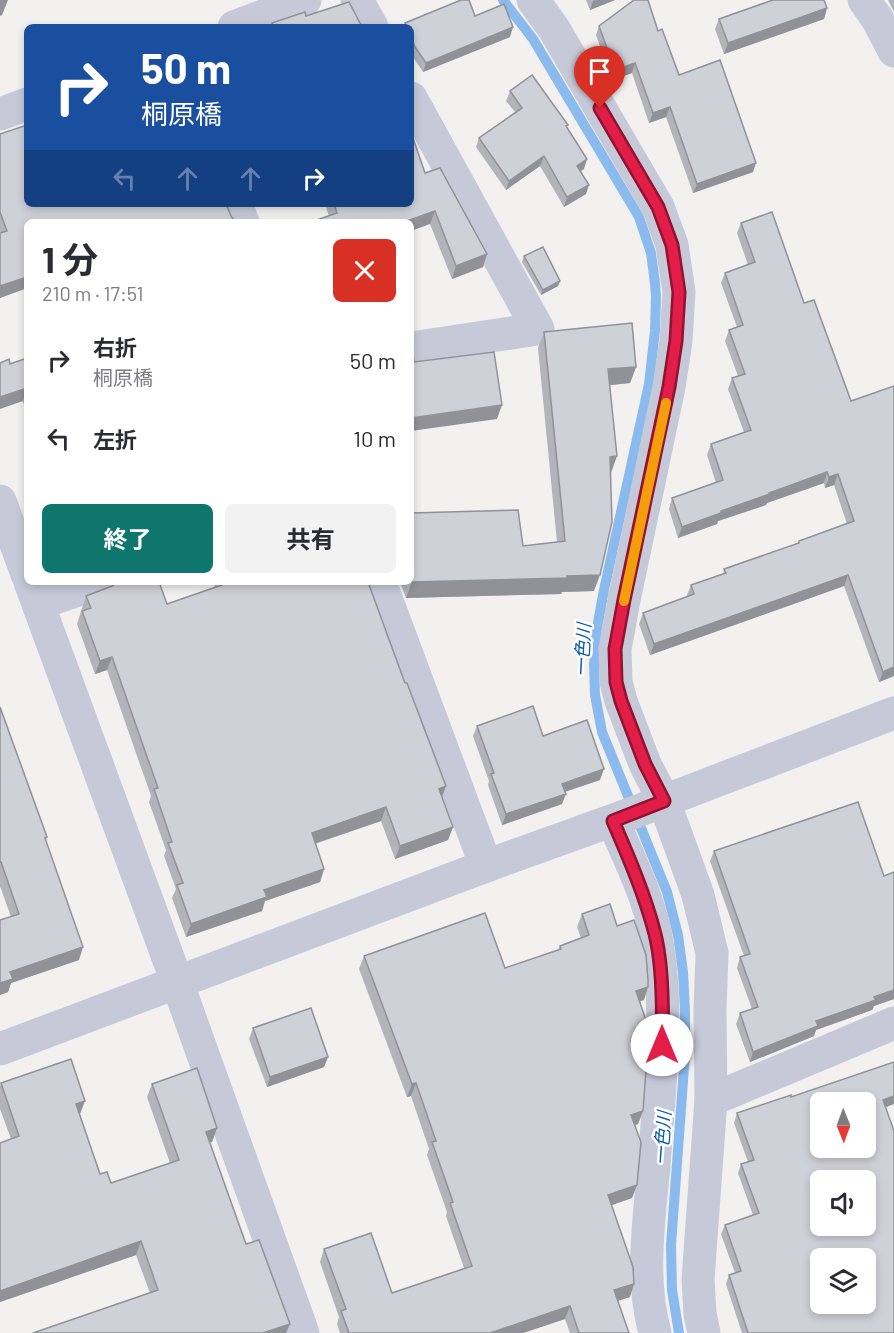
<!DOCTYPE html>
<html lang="ja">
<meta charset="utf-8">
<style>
:root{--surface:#fff;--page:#f2f2f3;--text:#2b2b33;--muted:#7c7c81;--accent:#0f766e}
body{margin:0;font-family:Barlow,"Noto Sans JP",sans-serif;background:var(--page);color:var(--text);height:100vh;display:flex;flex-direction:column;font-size:22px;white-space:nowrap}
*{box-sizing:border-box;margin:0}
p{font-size:20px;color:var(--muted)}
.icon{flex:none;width:33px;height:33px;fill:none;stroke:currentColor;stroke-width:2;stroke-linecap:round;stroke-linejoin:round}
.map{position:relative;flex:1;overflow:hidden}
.panel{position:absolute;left:24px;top:219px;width:390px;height:366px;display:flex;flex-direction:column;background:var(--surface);border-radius:9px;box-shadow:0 3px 9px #0003}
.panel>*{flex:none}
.guide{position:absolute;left:24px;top:24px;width:390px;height:183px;border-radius:9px;box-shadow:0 3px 9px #0003;background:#1a4fa0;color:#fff;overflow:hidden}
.needle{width:39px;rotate:179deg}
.buttons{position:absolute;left:810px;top:1092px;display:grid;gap:12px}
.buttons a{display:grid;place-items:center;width:66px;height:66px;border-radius:9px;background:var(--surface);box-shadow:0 3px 9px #0003;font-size:30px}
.pin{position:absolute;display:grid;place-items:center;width:51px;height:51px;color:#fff;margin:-62px -26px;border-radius:50% 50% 50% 0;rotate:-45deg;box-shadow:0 0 6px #0007}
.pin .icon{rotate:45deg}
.me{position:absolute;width:66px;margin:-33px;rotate:0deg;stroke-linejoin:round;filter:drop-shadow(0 0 4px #0008)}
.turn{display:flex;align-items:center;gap:21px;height:126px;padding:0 18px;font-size:27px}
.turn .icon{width:78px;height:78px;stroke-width:2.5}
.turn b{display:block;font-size:42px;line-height:51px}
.lanes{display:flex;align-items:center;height:57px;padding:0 18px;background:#0003;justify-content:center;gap:30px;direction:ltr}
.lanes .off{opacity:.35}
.round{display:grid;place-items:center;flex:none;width:63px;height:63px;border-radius:9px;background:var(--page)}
.summary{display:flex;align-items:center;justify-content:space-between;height:102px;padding:0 18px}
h1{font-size:36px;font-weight:700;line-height:45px}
.action{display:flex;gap:12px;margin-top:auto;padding:12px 18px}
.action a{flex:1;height:69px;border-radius:9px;background:var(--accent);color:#fff;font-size:24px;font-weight:700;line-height:69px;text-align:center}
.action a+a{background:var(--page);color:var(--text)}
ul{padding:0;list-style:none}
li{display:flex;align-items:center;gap:18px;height:78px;padding:0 18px}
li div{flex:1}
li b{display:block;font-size:22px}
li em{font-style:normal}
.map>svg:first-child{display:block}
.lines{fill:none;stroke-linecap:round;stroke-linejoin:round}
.stream{stroke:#8bbbee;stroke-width:10}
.minor{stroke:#c6cad8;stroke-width:33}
.tertiary{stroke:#c6cad8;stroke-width:33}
.wall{fill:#b2b4ba}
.shaded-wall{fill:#919297}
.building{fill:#cfd1d8;stroke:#919297;stroke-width:1.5;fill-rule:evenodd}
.route-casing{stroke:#92132f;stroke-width:15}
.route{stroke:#e11d48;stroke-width:10}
.slow{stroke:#f59e0b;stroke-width:10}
.labels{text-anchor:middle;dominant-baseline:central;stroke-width:5;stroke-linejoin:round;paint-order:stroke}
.water-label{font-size:18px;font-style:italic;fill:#0a5bae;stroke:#fff}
</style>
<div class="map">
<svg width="894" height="1333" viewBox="0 0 894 1333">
<rect width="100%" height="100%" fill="#f2f1f0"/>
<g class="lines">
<polyline class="stream" points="503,0 533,39 639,217 651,253 655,283 656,297 655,331 649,384 604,590 597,628 594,664 595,695 602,732 667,892 678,935 683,972 685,1012 685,1054 671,1245 672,1290 679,1333"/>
<g class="minor">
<polyline points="357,0 372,27"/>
<polyline points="533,0 554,29 658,207 672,245 679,292 676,341 669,387 624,600 615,649 616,682 621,701 645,764 664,801 698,895 712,953 710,1009 711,1100 698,1279 700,1314 704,1333"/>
<polyline points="411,98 538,329 411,348"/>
<polyline points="236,204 243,222"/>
<polyline points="0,501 27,574"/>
<polyline points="30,582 177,982 303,1333"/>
<polyline points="380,582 486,866"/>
<polyline points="38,604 101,582"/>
<path d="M613 821C629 858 648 896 656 936 670 1010 659 1090 654 1165 649 1220 640 1279 655 1333"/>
<polyline points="711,1100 894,1023"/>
</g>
<g class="tertiary">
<polyline points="864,0 878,20 894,51"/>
<polyline points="234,27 305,0"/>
<polyline points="0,114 27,104"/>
<polyline points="0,1049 486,866 622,817 894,713"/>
</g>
</g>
<g class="wall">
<polygon points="586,0 615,0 590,10"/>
<polygon points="888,0 894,0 894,12"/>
<polygon points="827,8 824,19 724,54 715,29 719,19"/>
<polygon points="475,16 510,37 423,72 411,54 411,27 404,27 405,23"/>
<polygon points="599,26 658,31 679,75 753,172 693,193 666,117 649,123 632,73 612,80 596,35"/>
<polygon points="510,91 567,127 584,169 581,171 586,194 564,207 540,166 506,190 476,147 479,138 515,112 506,101"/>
<polygon points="0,134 27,204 231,216 27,222 27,288 0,298"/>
<polygon points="425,173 487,254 483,267 452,279 430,224 329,216 325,204 411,204"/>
<polygon points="741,223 804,303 894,676 879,682 844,586 650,655 639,624 643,613 688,597 687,595 691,585 723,574 724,569 798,543 799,541 847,524 834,485 825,488 824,483 767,503 766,505 718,521 717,524 678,538 669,509 672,498 716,483 707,455 711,444 744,432 728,389 732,378 738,376 725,341 729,330 737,327 721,283 725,273 748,265 737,233"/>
<polygon points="524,256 560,281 558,286 541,295 522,262"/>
<polygon points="544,332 636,367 630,383 609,385 617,456 610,473 594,591 562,592 561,594 406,598 400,582 411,582 411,513 523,546 557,542 538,348"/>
<polygon points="27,358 27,414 10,364"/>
<polygon points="216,582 368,582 453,827 448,840 395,859 381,821 315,844 324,869 320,882 265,901 262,911 186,937 172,898 176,889 164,856 166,850 149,802 151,796 107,670 95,674 77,624 86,596 112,586 167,604 214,587"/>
<polygon points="0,707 47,837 46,840 79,960 11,983 8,992 0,995 0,920 11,917 0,886"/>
<polygon points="477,726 543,736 600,780 565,792 562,804 502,825 488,785 489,781 473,736"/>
<polygon points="714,851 894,999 874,1006 872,1010 816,1030 814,1036 750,1062 736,1024 740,1013 752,1009 737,968 740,957 744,956 710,861"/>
<polygon points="582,914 617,926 644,1000 640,1001 643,1046 638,1048 643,1111 638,1124 635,1125 637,1185 632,1198 612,1205 630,1297 618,1301 629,1333 570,1333 565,1319 523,1333 340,1333 337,1324 339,1317 320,1262 324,1249 392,1293 464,1268 446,1216 447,1212 427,1155 429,1149 411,1096 407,1097 359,969 364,956 505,968 558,950 560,946 581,938 577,927"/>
<polygon points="253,1028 328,1057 324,1067 267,1087 249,1039"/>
<polygon points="1,1083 80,1114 79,1115 100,1174 111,1183 170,1163 147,1097 152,1084 217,1128 212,1142 210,1142 246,1244 290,1324 286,1333 33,1333 150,1293 136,1255 0,1302 0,1143 11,1139 0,1109 0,1086"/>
<polygon points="791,1097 894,1104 886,1107 894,1333 742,1333 726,1284 729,1275 735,1273 721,1234 725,1225 753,1215 738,1173 741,1164 748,1162 734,1123 737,1113"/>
</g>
<g class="shaded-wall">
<polygon points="0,0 8,0 2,15 0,16"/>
<polygon points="596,0 615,0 590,10 593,1"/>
<polygon points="827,8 824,19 724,54 728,43"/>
<polygon points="513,27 510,37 423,72 426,63"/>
<polygon points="635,63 632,73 612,80 615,70"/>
<polygon points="670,107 666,117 649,123 653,113"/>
<polygon points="544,156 540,166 506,190 509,181"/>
<polygon points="587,159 584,169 574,175 577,166"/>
<polygon points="756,163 753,172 693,193 697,184"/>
<polygon points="589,185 586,194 564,207 567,197"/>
<polygon points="435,211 430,224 411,231 411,222 404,222"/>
<polygon points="487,254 483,267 452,279 456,266"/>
<polygon points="27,277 27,288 0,298 0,286"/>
<polygon points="560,281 558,286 541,295 543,290"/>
<polygon points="636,367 630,383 602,386 608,369"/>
<polygon points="27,388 23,401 0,409 0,397"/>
<polygon points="502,405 497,419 411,431 411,418"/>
<polygon points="617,456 611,473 604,473 610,457"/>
<polygon points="827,472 824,483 767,503 766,505 718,521 717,524 678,538 682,527 769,493"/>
<polygon points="838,474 834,485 825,488 829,477"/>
<polygon points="600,575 594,591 562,592 561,594 406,598 412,582"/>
<polygon points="848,575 844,586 650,655 654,644"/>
<polygon points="112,657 107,670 95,674 100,661"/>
<polygon points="894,667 894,676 879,682 883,672"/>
<polygon points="604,769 600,780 558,794 562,784"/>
<polygon points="446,786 441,800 439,789"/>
<polygon points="566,794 562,804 502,825 506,814"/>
<polygon points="386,807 381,821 307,846 312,833"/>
<polygon points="453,827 448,840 395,859 400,846"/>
<polygon points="324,869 320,882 265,901 262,911 186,937 191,924 264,890"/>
<polygon points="83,947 79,960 11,983 8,992 0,995 0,983 10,972"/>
<polygon points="648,987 644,1000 632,1004 636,991"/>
<polygon points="894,990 894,999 874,1006 872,1010 816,1030 814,1036 750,1062 753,1052 816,1021 874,997"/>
<polygon points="648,1033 643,1046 630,1051 635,1038"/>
<polygon points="328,1057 324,1067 267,1087 270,1077"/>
<polygon points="416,1083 411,1096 407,1097 412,1084"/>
<polygon points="894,1096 894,1104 880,1109 883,1100"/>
<polygon points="85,1101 80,1114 71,1118 76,1104"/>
<polygon points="643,1111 638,1124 627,1128 631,1115"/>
<polygon points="217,1128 212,1142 202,1145 206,1132"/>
<polygon points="637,1185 632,1198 603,1208 608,1195"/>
<polygon points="141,1241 136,1255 0,1302 0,1291"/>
<polygon points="634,1284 630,1297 610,1303 614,1290"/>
<polygon points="570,1306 565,1319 523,1333 490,1333"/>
<polygon points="290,1324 286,1333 263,1333"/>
</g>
<g class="building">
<polygon points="461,0 469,0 475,16 504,4 513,27 426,63 415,47 411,36 411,27 407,27 405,23"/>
<polygon points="634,0 648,0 658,31 662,29 679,75 720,60 756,163 697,184 670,107 653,113 635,63 615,70 599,26"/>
<polygon points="773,0 824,0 827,8 728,43 719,19"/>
<polygon points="349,2 360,23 364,27 274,27 272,23 305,12 306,16"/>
<polygon points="532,75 568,125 566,126 587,159 577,166 589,185 567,197 544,156 509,181 479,138 522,108 510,91"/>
<polygon points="27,125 27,204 226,204 231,216 235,222 27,222 27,277 0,286 0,233 7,231 0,212 0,134"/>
<polygon points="411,132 425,173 440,168 487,254 456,266 435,211 404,222 311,222 337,213 334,204 411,204"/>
<polygon points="772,212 804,303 814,300 851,401 894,386 894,667 883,672 848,575 654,644 643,613 694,594 691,585 726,573 724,569 799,543 799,541 854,521 838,474 829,477 827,472 769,493 770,494 721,511 721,513 682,527 672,498 723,480 711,444 751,430 732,378 745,374 729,330 743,325 725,273 755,262 741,223"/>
<polygon points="543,247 560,281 543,290 524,256"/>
<polygon points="632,323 636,367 608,369 617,456 610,457 612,522 600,575 567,576 567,578 412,582 411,579 411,513 518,510 523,546 565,541 544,332"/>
<polygon points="411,352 413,352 414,362 494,352 502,405 411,418"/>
<polygon points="27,358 27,388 0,397 0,363 9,359 10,364"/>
<polygon points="119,582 159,582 167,604 222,585 221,582 368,582 405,683 407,683 446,786 439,789 453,827 400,846 386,807 312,833 324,869 264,890 267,897 191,924 177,885 183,883 168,843 172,842 154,789 158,788 112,657 100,661 82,611 91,608 86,596 112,586"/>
<polygon points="533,706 543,736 587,720 604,769 562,784 566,794 506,814 491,774 494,773 477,726"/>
<polygon points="0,707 47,837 45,838 83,947 10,972 13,979 0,983 0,920 19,914 1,862 0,862"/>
<polygon points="858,802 884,876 894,872 894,990 874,997 876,1000 816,1021 818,1026 753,1052 740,1013 758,1007 740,957 750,954 714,851"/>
<polygon points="610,904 617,926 634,920 646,955 648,980 648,987 636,991 648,1026 648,1033 635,1038 646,1070 643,1111 631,1115 641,1142 637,1185 608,1195 633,1267 634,1284 614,1290 629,1333 579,1333 570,1306 490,1333 349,1333 341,1311 346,1309 324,1249 371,1233 392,1293 472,1266 450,1203 453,1202 432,1142 436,1141 416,1083 412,1084 364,956 485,913 505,968 561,949 560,946 589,935 582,914"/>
<polygon points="311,1008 328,1057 270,1077 253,1028"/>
<polygon points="71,1059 85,1101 76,1104 100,1174 107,1172 111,1183 179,1160 152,1084 197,1068 217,1128 206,1132 246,1244 259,1240 290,1324 263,1333 33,1333 158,1290 141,1241 0,1291 0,1143 19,1136 1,1083"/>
<path d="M894 1062V1096L883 1100 894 1131V1333H748L729 1275 741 1271 725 1225 759 1213 741 1164 754 1160 737 1113 791 1095V1097ZM820 1102H866V1148H820ZM820 1180H866V1226H820ZM820 1258H866V1304H820Z"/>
</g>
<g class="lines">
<g class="route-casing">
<path id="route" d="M600 108 658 207 672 245 679 292 676 341 669 387 624 600 615 649 616 682 621 701 645 764 664 801 613 821C629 858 645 895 655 934 663 966 663 1011 662 1045"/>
</g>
<use href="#route" class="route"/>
<polyline class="slow" points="624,601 666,403"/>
</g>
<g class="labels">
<g class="water-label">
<text transform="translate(582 650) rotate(-87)">一色川</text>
<text transform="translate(662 1138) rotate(-86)">一色川</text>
</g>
</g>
</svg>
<div class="buttons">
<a><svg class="needle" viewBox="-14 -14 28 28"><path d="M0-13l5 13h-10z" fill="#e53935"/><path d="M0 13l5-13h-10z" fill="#7c7c81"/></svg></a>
<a><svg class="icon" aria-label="sound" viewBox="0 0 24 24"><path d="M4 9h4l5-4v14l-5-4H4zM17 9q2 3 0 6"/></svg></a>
<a><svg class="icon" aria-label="layers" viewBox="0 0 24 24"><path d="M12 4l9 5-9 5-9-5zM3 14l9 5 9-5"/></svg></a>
</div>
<div class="pin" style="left:600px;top:108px;background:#d93025"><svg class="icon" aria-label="arrive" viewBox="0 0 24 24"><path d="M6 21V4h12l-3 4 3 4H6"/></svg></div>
<svg class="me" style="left:662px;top:1045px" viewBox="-20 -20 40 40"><circle r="19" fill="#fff"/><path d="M0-13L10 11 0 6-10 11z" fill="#e11d48"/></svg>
<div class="guide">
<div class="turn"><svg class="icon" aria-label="right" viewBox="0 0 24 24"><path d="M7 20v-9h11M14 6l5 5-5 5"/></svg><div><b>50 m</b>桐原橋</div></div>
<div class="lanes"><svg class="icon off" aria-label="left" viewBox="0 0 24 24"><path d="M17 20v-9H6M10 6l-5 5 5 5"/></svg><svg class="icon off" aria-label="ahead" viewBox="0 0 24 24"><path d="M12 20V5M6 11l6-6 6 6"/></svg><svg class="icon off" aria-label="ahead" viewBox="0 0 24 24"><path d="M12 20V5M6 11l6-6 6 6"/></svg><svg class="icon" aria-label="right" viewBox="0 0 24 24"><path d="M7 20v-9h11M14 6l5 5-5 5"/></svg></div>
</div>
<section class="panel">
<div class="summary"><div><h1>1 分</h1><p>210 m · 17:51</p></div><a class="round" style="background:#d93025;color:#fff"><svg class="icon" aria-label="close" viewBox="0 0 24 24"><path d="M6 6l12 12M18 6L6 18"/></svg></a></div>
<ul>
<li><svg class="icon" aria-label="right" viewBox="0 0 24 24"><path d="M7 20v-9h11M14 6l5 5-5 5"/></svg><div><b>右折</b><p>桐原橋</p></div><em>50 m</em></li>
<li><svg class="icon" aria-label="left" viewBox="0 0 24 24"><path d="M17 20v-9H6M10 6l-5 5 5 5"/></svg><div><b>左折</b></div><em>10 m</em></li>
</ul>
<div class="action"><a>終了</a><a>共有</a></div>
</section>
</div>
